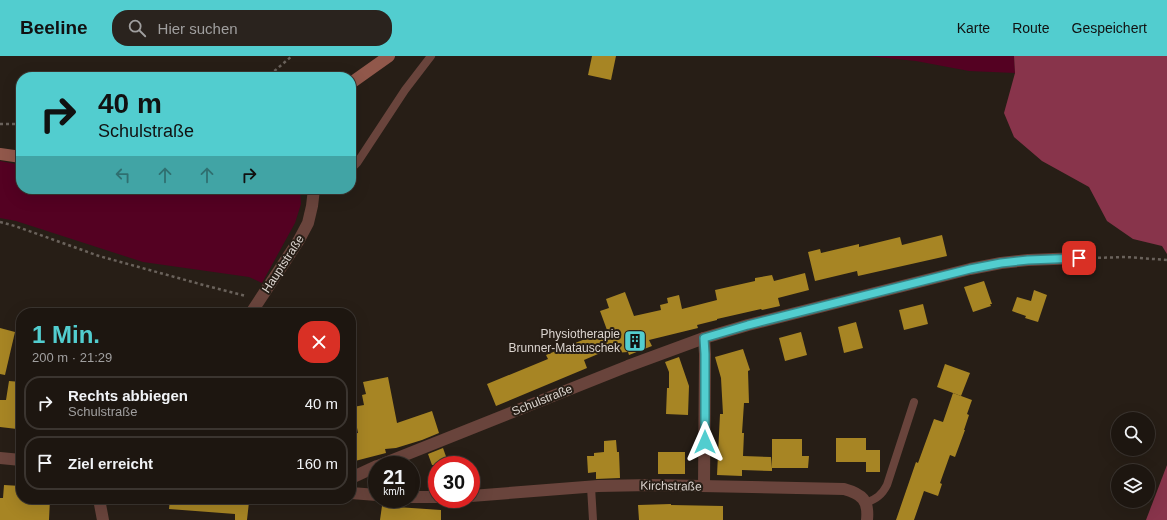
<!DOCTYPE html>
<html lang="de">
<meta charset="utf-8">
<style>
:root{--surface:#1d1610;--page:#2a231e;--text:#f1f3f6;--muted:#a09f9f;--line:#3b3530;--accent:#52cdcf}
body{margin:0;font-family:Helvetica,sans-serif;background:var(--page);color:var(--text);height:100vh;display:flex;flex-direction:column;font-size:15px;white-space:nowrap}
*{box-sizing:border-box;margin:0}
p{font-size:13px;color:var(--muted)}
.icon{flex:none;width:22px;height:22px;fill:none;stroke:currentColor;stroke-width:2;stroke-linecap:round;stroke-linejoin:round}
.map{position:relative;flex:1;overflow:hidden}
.panel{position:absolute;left:16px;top:252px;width:340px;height:196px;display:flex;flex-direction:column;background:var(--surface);border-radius:16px;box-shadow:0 4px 16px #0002,0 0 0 1px var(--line)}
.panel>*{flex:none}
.top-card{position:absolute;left:16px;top:16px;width:340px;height:122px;border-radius:16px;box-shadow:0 4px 16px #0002,0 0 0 1px var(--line);background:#52cdcf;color:#111;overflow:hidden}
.tools{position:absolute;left:1111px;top:356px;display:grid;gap:8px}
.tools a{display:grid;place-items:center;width:44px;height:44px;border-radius:50%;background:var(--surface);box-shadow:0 4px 16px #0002,0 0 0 1px var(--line);font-size:20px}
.speed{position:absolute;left:368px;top:400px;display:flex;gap:8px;font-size:20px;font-weight:700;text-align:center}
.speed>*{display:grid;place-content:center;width:52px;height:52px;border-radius:50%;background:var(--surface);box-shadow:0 4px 16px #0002,0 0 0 1px var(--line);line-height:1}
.speed small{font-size:10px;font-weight:400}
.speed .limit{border:6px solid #d22;background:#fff;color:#111}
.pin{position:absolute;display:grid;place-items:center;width:34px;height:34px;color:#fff;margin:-17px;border-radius:8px;box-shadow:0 2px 6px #0006}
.me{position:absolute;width:44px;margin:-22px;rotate:0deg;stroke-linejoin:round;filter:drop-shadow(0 0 3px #0008)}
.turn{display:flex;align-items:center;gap:14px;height:84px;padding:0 16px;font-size:18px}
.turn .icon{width:52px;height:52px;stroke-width:2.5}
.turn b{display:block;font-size:28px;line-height:34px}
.lanes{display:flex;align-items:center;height:38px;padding:0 16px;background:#0003;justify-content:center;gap:20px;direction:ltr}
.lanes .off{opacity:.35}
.round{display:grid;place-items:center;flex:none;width:42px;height:42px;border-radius:16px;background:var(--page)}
.summary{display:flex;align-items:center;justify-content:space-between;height:68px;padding:0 16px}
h1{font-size:24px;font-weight:800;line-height:30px;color:var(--accent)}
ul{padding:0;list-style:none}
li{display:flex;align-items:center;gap:12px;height:54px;margin:0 8px 6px;padding:0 8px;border:2px solid var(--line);border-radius:16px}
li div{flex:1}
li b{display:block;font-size:15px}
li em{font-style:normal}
header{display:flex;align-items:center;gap:24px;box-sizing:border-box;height:56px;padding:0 20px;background:var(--accent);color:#111}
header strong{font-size:19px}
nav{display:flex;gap:22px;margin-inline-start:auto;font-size:14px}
.search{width:280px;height:36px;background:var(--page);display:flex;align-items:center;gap:10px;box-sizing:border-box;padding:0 14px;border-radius:16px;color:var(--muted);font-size:15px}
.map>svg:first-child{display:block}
.green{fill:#540122}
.forest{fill:#88344b}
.building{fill:#a78524}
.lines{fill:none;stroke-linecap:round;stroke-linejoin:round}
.path{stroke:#6a625b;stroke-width:2.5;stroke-dasharray:3 3;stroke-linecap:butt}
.service{stroke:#69443c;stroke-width:8}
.minor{stroke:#69443c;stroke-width:12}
.secondary{stroke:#91584b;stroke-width:12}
.route-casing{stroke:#358587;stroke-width:10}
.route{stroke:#52cdcf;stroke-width:7}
.labels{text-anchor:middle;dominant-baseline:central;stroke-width:4;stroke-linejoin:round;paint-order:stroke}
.street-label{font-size:12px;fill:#dcd5d0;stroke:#271e16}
.poi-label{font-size:12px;fill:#dcd5d0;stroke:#271e16;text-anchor:end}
</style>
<header>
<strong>Beeline</strong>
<div class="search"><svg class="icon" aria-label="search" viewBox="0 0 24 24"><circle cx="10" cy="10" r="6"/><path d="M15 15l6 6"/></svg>Hier suchen</div>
<nav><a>Karte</a><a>Route</a><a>Gespeichert</a></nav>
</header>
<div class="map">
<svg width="1167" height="464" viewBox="0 0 1167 464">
<rect width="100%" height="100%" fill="#271e16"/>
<g class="green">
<polygon points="867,0 1014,0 1015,17 969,15 916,5"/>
<polygon points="0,105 21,109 21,133 300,133 301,148 295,167 262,227 249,221 143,206 16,165 0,162"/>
</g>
<g class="forest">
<polygon points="1014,0 1167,0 1167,198 1162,190 1133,183 1107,165 1089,131 1042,105 1014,81 1004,57 1015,17"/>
<polygon points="1167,409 1167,464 1146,464"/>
</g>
<g class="building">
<polygon points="592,0 616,0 611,24 588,19"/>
<polygon points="942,179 947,200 858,220 857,215 815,225 808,196 820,193 821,197 859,188 859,191 900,181 902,189"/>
<polygon points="805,217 809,234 778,242 780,250 762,254 761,253 717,263 717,264 697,269 698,272 649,284 652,290 629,299 628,296 614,297 612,292 584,304 587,312 496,350 487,328 548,303 546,299 607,274 600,255 609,252 606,243 625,236 634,260 661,254 660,249 668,247 667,242 679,239 682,253 717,244 715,234 755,225 755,222 772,219 774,225"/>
<polygon points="984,225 992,248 990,248 991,250 973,256 964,231"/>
<polygon points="1034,234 1047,239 1038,266 1025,262 1026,260 1012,255 1017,241 1031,245"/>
<polygon points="923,248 928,268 904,274 899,254"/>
<polygon points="856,266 863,292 844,297 838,271"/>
<polygon points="0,272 15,276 5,319 0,318"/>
<polygon points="801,276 807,299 785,305 779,282"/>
<polygon points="743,293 750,314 748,315 749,347 744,347 742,377 744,377 743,400 771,401 772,412 772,383 802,383 802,400 809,400 808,412 772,412 772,415 742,414 742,420 717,419 720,358 723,358 721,322 715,301"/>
<polygon points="679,301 689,330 688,359 666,358 667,332 669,332 669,316 665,306"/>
<polygon points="945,308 970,317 961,340 937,331"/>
<polygon points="388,321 397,367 432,355 439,377 422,384 396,392 385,393 386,397 355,405 351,389 351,378 358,377 353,351 364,349 362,339 366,338 363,326"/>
<polygon points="9,325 21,326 21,370 18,370 17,373 0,371 0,344 6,344"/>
<polygon points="953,337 972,344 967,358 969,359 964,374 965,374 955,401 950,399 940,427 942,428 938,440 924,435 914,464 896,464 916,406 918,407 934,363 943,366"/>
<polygon points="836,382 866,382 866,394 880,394 880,416 866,416 866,406 836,406"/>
<polygon points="616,384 617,396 619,396 620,422 596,423 596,416 588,417 587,400 594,400 594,397 604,396 604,385"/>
<polygon points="443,392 449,409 432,409 428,398"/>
<rect x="658" y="396" width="27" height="22"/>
<polygon points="4,429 21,430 21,443 50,443 49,464 0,464 0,442 3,442"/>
<polygon points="170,443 234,443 234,444 249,446 247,464 235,464 235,458 169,453"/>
<polygon points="671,448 671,449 723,450 723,464 639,464 638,449"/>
<polygon points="382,450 441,454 441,464 380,464"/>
</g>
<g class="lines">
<g class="path">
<polyline points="264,21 272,17 292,0"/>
<polyline points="0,68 21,68"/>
<polyline points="0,166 15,170 99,200 207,230 246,240"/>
<polyline points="1092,202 1126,201 1167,204"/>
</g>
<g class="service">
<polyline points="351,113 357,107 405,34 431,0"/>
<polyline points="591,431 593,464"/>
<path d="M866 447C876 443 882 439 887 429L914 346"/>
</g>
<g class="minor">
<polyline points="251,257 299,184 308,167 312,150 314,133"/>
<polyline points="0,402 21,404"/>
<polyline points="380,409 628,310 704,282 748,269 970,213 1001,207 1028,204 1079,202"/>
<polyline points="351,422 377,410"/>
<polyline points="704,430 705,298 704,282"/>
<polyline points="351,437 377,439"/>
<path d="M471 440 598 430 651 429 844 433C862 438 869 444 867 464"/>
<polyline points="411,441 437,441"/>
<polyline points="99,443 103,464"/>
</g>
<g class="secondary">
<polyline points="351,27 389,0"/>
<polyline points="0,98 21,101"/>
</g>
</g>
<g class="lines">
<g class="route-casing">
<polyline id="route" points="705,386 705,298 704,282 748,269 970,213 1001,207 1028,204 1079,202"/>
</g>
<use href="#route" class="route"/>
</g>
<defs>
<g id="building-square" transform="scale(1.15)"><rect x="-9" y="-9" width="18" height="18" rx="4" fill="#52cdcf" stroke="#271e16"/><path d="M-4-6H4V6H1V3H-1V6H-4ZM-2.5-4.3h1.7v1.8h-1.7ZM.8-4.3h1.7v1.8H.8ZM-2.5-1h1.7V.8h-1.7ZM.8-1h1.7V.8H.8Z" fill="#111"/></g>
</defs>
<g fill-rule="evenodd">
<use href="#building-square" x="635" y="285"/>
</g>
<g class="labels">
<g class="street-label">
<text transform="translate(283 208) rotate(-57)">Hauptstraße</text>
<text transform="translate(542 344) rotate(-22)">Schulstraße</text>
<text transform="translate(671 430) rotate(1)">Kirchstraße</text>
</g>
<g class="poi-label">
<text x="620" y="278">Physiotherapie<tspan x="620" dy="14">Brunner-Matauschek</tspan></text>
</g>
</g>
</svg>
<div class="tools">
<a><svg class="icon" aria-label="search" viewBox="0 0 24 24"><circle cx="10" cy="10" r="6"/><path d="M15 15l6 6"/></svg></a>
<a><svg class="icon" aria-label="layers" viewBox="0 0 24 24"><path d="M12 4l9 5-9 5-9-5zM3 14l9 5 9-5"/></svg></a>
</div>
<div class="speed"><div>21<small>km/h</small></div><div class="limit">30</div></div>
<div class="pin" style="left:1079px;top:202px;background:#d93025"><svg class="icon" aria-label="arrive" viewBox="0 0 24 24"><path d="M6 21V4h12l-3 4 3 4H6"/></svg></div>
<svg class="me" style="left:705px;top:386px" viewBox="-20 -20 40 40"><path d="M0-17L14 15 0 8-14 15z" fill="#52cdcf" stroke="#fff" stroke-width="4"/></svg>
<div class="top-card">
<div class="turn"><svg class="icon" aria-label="right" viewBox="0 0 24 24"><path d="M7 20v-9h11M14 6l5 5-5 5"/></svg><div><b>40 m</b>Schulstraße</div></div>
<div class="lanes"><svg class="icon off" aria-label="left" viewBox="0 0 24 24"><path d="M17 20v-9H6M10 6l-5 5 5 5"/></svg><svg class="icon off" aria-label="ahead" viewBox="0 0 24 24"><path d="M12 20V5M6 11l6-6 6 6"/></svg><svg class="icon off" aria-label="ahead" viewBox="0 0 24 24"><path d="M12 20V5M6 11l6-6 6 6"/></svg><svg class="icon" aria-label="right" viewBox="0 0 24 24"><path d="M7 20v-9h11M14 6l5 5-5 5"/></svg></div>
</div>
<section class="panel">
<div class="summary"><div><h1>1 Min.</h1><p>200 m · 21:29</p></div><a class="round" style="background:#d93025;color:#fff"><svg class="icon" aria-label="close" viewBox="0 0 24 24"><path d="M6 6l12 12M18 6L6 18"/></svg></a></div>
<ul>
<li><svg class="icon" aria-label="right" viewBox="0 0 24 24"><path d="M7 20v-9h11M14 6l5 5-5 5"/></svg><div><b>Rechts abbiegen</b><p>Schulstraße</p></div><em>40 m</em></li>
<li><svg class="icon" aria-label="arrive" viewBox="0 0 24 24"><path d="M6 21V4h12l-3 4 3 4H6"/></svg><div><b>Ziel erreicht</b></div><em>160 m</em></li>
</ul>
</section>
</div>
